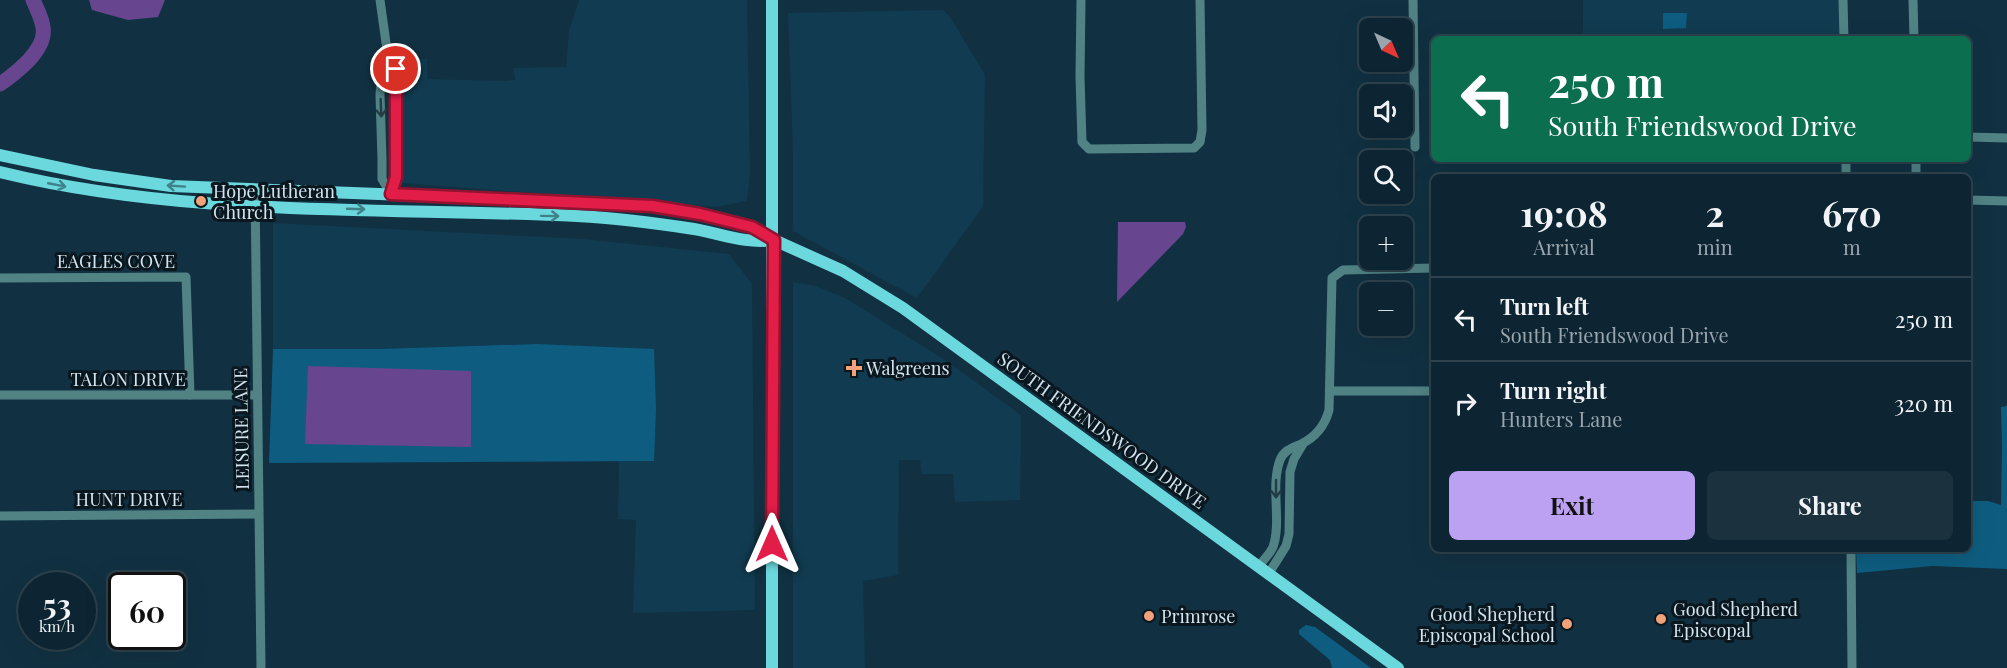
<!DOCTYPE html>
<meta charset="utf-8">
<style>
:root{--surface:#0d2532;--page:#1b313e;--text:#f1f3f6;--muted:#9aa5ac;--line:#2d424d;--accent:#bca0f2}
body{margin:0;font-family:"Playfair Display",serif;background:var(--page);color:var(--text);height:100vh;display:flex;flex-direction:column;font-size:22px;white-space:nowrap}
*{box-sizing:border-box;margin:0}
p{font-size:20px;color:var(--muted)}
.icon{flex:none;width:33px;height:33px;fill:none;stroke:currentColor;stroke-width:2;stroke-linecap:round;stroke-linejoin:round}
.map{position:relative;flex:1;overflow:hidden}
.panel{position:absolute;left:1431px;top:174px;width:540px;height:378px;display:flex;flex-direction:column;background:var(--surface);border-radius:9px;box-shadow:0 6px 24px #0002,0 0 0 2px var(--line)}
.panel>*{flex:none}
.top-card{position:absolute;left:1431px;top:36px;width:540px;height:126px;border-radius:9px;box-shadow:0 6px 24px #0002,0 0 0 2px var(--line);background:#0b6e4f;color:#fff;overflow:hidden}
.needle{width:39px;rotate:136deg}
.buttons{position:absolute;left:1359px;top:18px;display:grid;gap:12px}
.buttons a{display:grid;place-items:center;width:54px;height:54px;border-radius:9px;background:var(--surface);box-shadow:0 6px 24px #0002,0 0 0 2px var(--line);font-size:30px}
.speed{position:absolute;left:18px;top:572px;display:flex;gap:12px;font-size:30px;font-weight:700;text-align:center}
.speed>*{display:grid;place-content:center;width:78px;height:78px;border-radius:50%;background:var(--surface);box-shadow:0 6px 24px #0002,0 0 0 2px var(--line);line-height:1}
.speed small{font-size:15px;font-weight:400}
.speed .limit{border:3px solid #111;border-radius:9px;background:#fff;color:#111}
.pin{position:absolute;display:grid;place-items:center;width:51px;height:51px;color:#fff;margin:-26px;border:3px solid #fff;border-radius:50%;box-shadow:0 2px 6px #0007}
.me{position:absolute;width:66px;margin:-33px;rotate:0deg;stroke-linejoin:round;filter:drop-shadow(0 0 4px #0008)}
.turn{display:flex;align-items:center;gap:21px;height:126px;padding:0 18px;font-size:27px}
.turn .icon{width:78px;height:78px;stroke-width:2.5}
.turn b{display:block;font-size:42px;line-height:51px}
.eta{display:flex;justify-content:space-evenly;align-items:center;height:102px;text-align:center}
.eta b{font-size:36px;font-weight:700;line-height:42px}
.action{display:flex;gap:12px;margin-top:auto;padding:12px 18px}
.action a{flex:1;height:69px;border-radius:9px;background:var(--accent);color:#111;font-size:24px;font-weight:700;line-height:69px;text-align:center}
.action a+a{background:var(--page);color:var(--text)}
ul{padding:0;list-style:none}
li{display:flex;align-items:center;gap:18px;height:84px;padding:0 18px;border-top:2px solid var(--line)}
li div{flex:1}
li b{display:block;font-size:22px}
li em{font-style:normal}
.map>svg:first-child{display:block}
.built{fill:#113b50}
.green{fill:#0e5d80}
.water{fill:#67468f}
.lines{fill:none;stroke-linecap:round;stroke-linejoin:round}
.river{stroke:#67468f;stroke-width:15}
.minor{stroke:#518385;stroke-width:9}
.major{stroke:#6bd8de;stroke-width:12}
.oneway{stroke:#233d43}
.oneway2{stroke:#3f8188}
.route-casing{stroke:#92132f;stroke-width:15}
.route{stroke:#e11d48;stroke-width:10}
.poi-dot{fill:#f1a27b;stroke:#0a171f;stroke-width:2}
.labels{text-anchor:middle;dominant-baseline:central;stroke-width:6;stroke-linejoin:round;paint-order:stroke}
.poi-label{font-size:18px;fill:#d2e4ef;stroke:#0a171f;text-anchor:start}
.street-label{font-size:18px;fill:#d2e4ef;stroke:#0a171f}
</style>
<div class="map">
<svg width="2007" height="668" viewBox="0 0 2007 668">
<rect width="100%" height="100%" fill="#113142"/>
<g class="built">
<polygon points="579,0 747,0 750,174 747,201 716,207 402,183 399,59 427,59 427,79 506,81 515,80 513,68 566,67 569,30"/>
<rect x="1583" y="0" width="257" height="39"/>
<polygon points="943,10 950,17 985,75 983,206 917,298 793,231 793,151 788,13"/>
<polygon points="273,223 583,239 729,254 752,284 755,610 633,613 636,520 618,519 619,460 653,461 654,404 537,344 378,349 273,349"/>
<polygon points="793,282 816,286 845,298 945,360 1021,415 1020,500 955,502 953,474 922,474 920,460 899,460 898,575 863,581 865,668 793,668"/>
</g>
<g class="green">
<polygon points="1663,13 1687,13 1686,28 1663,29"/>
<polygon points="537,344 654,349 656,410 654,461 269,463 273,349 378,349"/>
<polygon points="2007,406 2007,569 1932,566 1857,573 1856,549 1968,549 1968,501 1988,501 2001,505 2002,447 2001,407"/>
<polygon points="1306,625 1315,627 1371,668 1332,668 1330,660 1299,634 1299,630"/>
</g>
<g class="water">
<polygon points="89,0 165,0 158,17 128,20 92,10"/>
<polygon points="1118,222 1185,222 1186,227 1183,234 1117,302"/>
<polygon points="308,366 471,371 471,447 305,444"/>
</g>
<g class="lines">
<path class="river" d="M0 84C11 77 20 69 29 60 50 37 45 26 33 0"/>
<g class="minor">
<polyline points="380,0 387,50 396,69 396,176 391,194"/>
<polyline points="1081,0 1080,77 1082,142 1089,149 1194,148 1200,142 1202,130 1200,0"/>
<polyline points="1413,0 1415,147"/>
<polyline points="1843,0 1844,39"/>
<polyline points="1913,0 1914,39"/>
<polyline points="387,50 382,65 380,95 382,159 382,179 391,194"/>
<polyline points="1968,137 2007,138"/>
<polyline points="1846,159 1846,177"/>
<polyline points="1916,159 1916,177"/>
<polyline points="255,190 261,668"/>
<polyline points="1968,200 2007,201"/>
<polyline points="0,278 186,277 190,395"/>
<polyline points="1330,391 1434,391"/>
<polyline points="0,395 257,395"/>
<polyline points="0,516 258,514"/>
<polyline points="1851,549 1852,668"/>
<path d="M1259 566C1263 560 1270 554 1273 547 1282 521 1270 487 1280 460 1284 450 1292 448 1301 444 1316 437 1325 425 1329 410L1332 278 1343 270 1434 268"/>
<polyline points="1269,573 1286,546 1289,534 1290,472 1294,459 1303,444"/>
</g>
<g class="major">
<polyline points="0,155 94,175 171,186 564,201 652,206 700,214 752,227 774,240 843,271 903,308 1398,668"/>
<path d="M0 172C188 218 384 207 577 216 616 218 655 223 694 229 723 234 744 244 774 240"/>
<polyline points="772,668 772,0"/>
</g>
</g>
<defs><path id="oneway-shaft" d="M-6 0H5M1.5-3L5.5 0L1.5 3" fill="none" stroke-width="1.6" stroke-linecap="round" stroke-linejoin="round" transform="scale(1.5)"/></defs>
<g class="oneway">
<use href="#oneway-shaft" transform="translate(381 108) rotate(88)"/>
<use href="#oneway-shaft" transform="translate(1276 489) rotate(90)"/>
</g>
<g class="oneway2">
<use href="#oneway-shaft" transform="translate(57 185) rotate(11)"/>
<use href="#oneway-shaft" transform="translate(176 186) rotate(-176)"/>
<use href="#oneway-shaft" transform="translate(356 209) rotate(2)"/>
<use href="#oneway-shaft" transform="translate(550 216) rotate(1)"/>
</g>
<g class="lines">
<g class="route-casing">
<polyline id="route" points="396,69 396,177 391,194 652,206 700,214 752,227 774,240 772,544"/>
</g>
<use href="#route" class="route"/>
</g>
<g class="poi-dot">
<circle cx="201" cy="201" r="6"/>
<path d="M851 359h6v6h6v6h-6v6h-6v-6h-6v-6h6z"/>
<circle cx="1149" cy="616" r="6"/>
<circle cx="1661" cy="619" r="6"/>
<circle cx="1567" cy="624" r="6"/>
</g>
<g class="labels">
<g class="poi-label">
<text x="213" y="191">Hope Lutheran<tspan x="213" dy="21">Church</tspan></text>
<text x="866" y="368">Walgreens</text>
<text x="1673" y="609">Good Shepherd<tspan x="1673" dy="21">Episcopal</tspan></text>
<text x="1555" y="614" text-anchor="end">Good Shepherd<tspan x="1555" dy="21">Episcopal School</tspan></text>
<text x="1161" y="616">Primrose</text>
</g>
<g class="street-label">
<text x="116" y="261">EAGLES COVE</text>
<text x="128" y="379">TALON DRIVE</text>
<text transform="translate(241 429) rotate(-91)">LEISURE LANE</text>
<text transform="translate(1102 430) rotate(36)">SOUTH FRIENDSWOOD DRIVE</text>
<text x="129" y="499">HUNT DRIVE</text>
</g>
</g>
</svg>
<div class="buttons">
<a><svg class="needle" viewBox="-14 -14 28 28"><path d="M0-13l5 13h-10z" fill="#e53935"/><path d="M0 13l5-13h-10z" fill="#9aa5ac"/></svg></a>
<a><svg class="icon" aria-label="sound" viewBox="0 0 24 24"><path d="M4 9h4l5-4v14l-5-4H4zM17 9q2 3 0 6"/></svg></a>
<a><svg class="icon" aria-label="search" viewBox="0 0 24 24"><circle cx="10" cy="10" r="6"/><path d="M15 15l6 6"/></svg></a>
<a>+</a>
<a>−</a>
</div>
<div class="speed"><div>53<small>km/h</small></div><div class="limit">60</div></div>
<div class="pin" style="left:396px;top:69px;background:#d93025"><svg class="icon" aria-label="arrive" viewBox="0 0 24 24"><path d="M6 21V4h12l-3 4 3 4H6"/></svg></div>
<svg class="me" style="left:772px;top:544px" viewBox="-20 -20 40 40"><path d="M0-17L14 15 0 8-14 15z" fill="#e11d48" stroke="#fff" stroke-width="4"/></svg>
<div class="top-card">
<div class="turn"><svg class="icon" aria-label="left" viewBox="0 0 24 24"><path d="M17 20v-9H6M10 6l-5 5 5 5"/></svg><div><b>250 m</b>South Friendswood Drive</div></div>
</div>
<section class="panel">
<div class="eta">
<div><b>19:08</b><p>Arrival</p></div>
<div><b>2</b><p>min</p></div>
<div><b>670</b><p>m</p></div>
</div>
<ul>
<li><svg class="icon" aria-label="left" viewBox="0 0 24 24"><path d="M17 20v-9H6M10 6l-5 5 5 5"/></svg><div><b>Turn left</b><p>South Friendswood Drive</p></div><em>250 m</em></li>
<li><svg class="icon" aria-label="right" viewBox="0 0 24 24"><path d="M7 20v-9h11M14 6l5 5-5 5"/></svg><div><b>Turn right</b><p>Hunters Lane</p></div><em>320 m</em></li>
</ul>
<div class="action"><a>Exit</a><a>Share</a></div>
</section>
</div>
